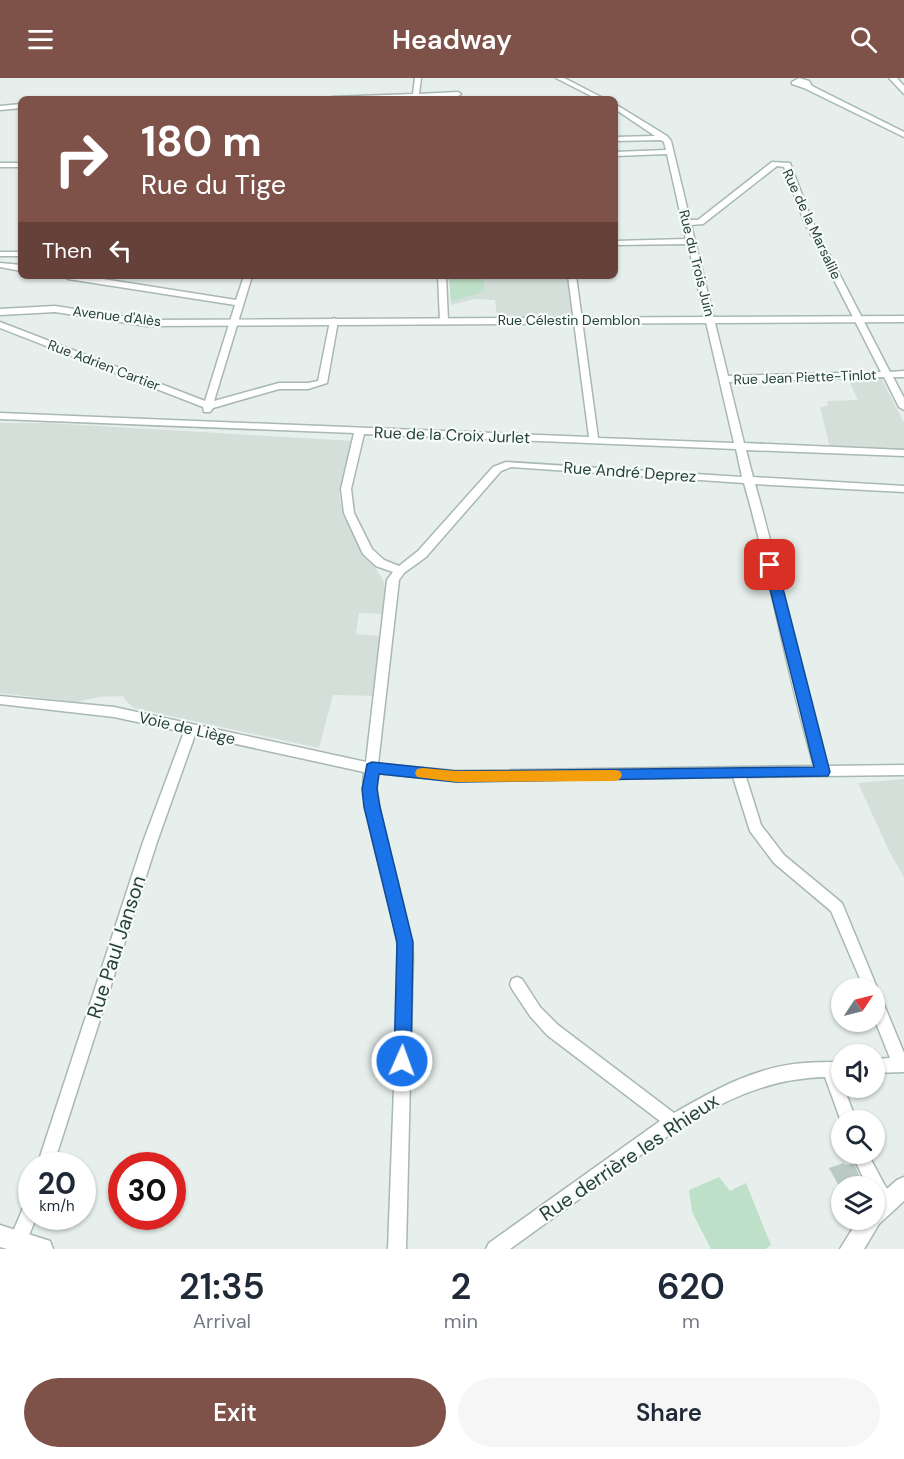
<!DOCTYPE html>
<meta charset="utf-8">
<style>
:root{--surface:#fff;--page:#f6f6f7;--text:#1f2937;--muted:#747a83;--accent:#7f5249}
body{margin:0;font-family:"DM Sans",sans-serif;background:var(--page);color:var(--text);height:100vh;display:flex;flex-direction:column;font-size:22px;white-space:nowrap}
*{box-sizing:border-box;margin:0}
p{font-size:20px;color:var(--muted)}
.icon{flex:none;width:33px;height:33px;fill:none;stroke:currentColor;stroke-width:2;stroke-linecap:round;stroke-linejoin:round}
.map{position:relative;height:1171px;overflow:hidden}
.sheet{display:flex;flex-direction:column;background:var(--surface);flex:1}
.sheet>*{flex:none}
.top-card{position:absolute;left:18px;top:18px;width:600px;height:183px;border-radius:9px;box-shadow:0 2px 4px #0004;background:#7f5249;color:#fff;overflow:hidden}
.needle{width:39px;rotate:55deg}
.buttons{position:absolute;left:831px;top:900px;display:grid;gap:12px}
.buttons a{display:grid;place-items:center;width:54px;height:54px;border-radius:50%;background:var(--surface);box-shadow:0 2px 4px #0004;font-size:30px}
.speed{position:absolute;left:18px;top:1074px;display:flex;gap:12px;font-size:30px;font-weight:700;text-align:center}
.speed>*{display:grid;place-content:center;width:78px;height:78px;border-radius:50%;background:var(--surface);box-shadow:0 2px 4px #0004;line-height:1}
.speed small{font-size:15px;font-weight:400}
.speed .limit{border:9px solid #d22;background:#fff;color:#111}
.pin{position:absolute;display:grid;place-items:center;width:51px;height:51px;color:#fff;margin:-26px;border-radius:12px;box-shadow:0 3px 9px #0006}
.me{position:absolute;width:66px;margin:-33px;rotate:2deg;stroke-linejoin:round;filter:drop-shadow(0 0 4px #0008)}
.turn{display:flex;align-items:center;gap:21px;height:126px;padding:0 24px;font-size:27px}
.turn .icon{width:78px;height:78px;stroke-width:2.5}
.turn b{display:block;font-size:42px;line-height:51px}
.then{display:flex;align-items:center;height:57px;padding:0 24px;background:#0003;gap:12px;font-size:22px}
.eta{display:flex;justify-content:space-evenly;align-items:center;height:102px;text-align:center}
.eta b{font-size:36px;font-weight:600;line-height:42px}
.action{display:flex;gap:12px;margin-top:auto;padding:12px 24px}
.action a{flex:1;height:69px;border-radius:36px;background:var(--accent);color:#fff;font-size:24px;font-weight:600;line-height:69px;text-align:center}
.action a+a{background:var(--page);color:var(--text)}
header{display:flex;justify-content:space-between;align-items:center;height:78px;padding:0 24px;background:var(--accent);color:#fff;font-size:27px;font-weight:600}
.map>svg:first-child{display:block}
.built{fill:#d4dfda}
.green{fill:#bfe0c8}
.building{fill:#bbcac4}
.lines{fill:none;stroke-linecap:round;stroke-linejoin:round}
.minor-casing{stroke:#a8b8b2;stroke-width:3}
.tertiary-casing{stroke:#a8b8b2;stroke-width:3}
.minor{fill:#fff;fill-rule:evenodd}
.tertiary{fill:#fff;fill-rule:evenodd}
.route{fill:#1a73e8;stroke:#114b97;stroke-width:1.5}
.slow{fill:#f59e0b}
.labels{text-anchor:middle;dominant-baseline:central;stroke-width:4.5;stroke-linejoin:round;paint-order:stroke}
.far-street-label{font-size:14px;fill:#24423a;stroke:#f7fbf9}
.street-label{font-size:16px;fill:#24423a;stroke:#f7fbf9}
.near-street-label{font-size:20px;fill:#24423a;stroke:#f7fbf9}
</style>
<header><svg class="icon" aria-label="menu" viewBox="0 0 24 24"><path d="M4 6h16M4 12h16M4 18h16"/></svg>Headway<svg class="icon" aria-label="search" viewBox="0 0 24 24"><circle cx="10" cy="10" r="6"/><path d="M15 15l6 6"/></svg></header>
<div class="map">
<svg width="904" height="1171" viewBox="0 0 904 1171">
<rect width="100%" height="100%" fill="#e6efeb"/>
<g class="built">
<polygon points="449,198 567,198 572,235 566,238 497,238 495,222 474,221 451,227"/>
<polygon points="881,300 904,345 904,372 830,370 820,329 828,328 827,323 858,322 848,301"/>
<polygon points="0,345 47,345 354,363 339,416 343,438 383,502 386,517 384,536 359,535 356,556 381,558 376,618 333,617 319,670 134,630 124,621 124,618 98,619 77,624 0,615"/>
<polygon points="904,701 904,799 890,775 858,705"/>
</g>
<g class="green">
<polygon points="449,198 482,198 485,211 478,216 451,223"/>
<polygon points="719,1099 730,1113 746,1105 771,1167 765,1171 711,1171 692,1134 689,1112"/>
</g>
<polygon class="building" points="844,1085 845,1087 854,1086 864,1108 839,1108 829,1090"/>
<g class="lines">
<g class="minor-casing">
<g id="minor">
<polygon points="415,0 421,0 419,16 458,14 461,16 458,18 329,21 332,19 413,16"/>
<polygon points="556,0 564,0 605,21 597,21"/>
<polygon points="799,0 809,3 812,8 904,54 904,59 804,10 792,6 792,4"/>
<polygon points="21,26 21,30 0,32 0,28"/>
<path d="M615 26 667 58 671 63 690 142H698L772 84 790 85 812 143 890 294 904 293V299H893L904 320V332L899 329 884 299 729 304 744 365 904 372V378L746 372 753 399 904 408V414L755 406C782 499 798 595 827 688L904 687V697L746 699 761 747 784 777 842 825 904 975V994L874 995V981L890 980 874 940V910H864L831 833 774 785 750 753 733 699 456 703 377 695C375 714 380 731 384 750 393 792 407 833 413 876L406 1171H388L399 876C393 834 380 795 371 754 367 733 362 715 364 694L195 657 157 764 53 1088H37L143 764 184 654 114 639 0 626V618L114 629 366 684 387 502 393 494 376 488 363 476 344 435 341 411 354 355 0 341V335L589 359 568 198H576L598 360 734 365 688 166 615 167V163L686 161 667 76 615 78V74L666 72 664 64 661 62 615 63V59L655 58 615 31ZM777 88 784 89 804 143 881 294 728 298 691 147 703 146ZM364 356 736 371 742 399 506 384 493 389 418 473 399 488 384 482 372 471 354 435 351 411ZM511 389 744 405C771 499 786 595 814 688L456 693 378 686 399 502 404 495 426 479 501 393Z"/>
<rect x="0" y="85" width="21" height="4"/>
<rect x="0" y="174" width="21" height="4"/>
<polygon points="0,185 21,187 21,193 0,189"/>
<polygon points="64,198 84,198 236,222 244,198 252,198 214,323 279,305 308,305 318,303 330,243 334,240 338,243 327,305 308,311 279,311 213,330 210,334 204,334 203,329 0,250 0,244 205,323 235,227 68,201"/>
<polygon points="438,198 446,198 448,243 444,246 440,243"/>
<path d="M517 899 522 901 540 929 558 947 674 1035C714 1012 757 988 804 985 816 984 829 984 842 984V1010H844L856 1042H842V1046L825 999C743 1001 684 1046 621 1091 584 1118 547 1144 510 1171H486L489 1165 660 1043 547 957 530 938 512 911 510 906 512 901Z"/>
<path d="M852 1076H868L884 1106 896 1124 894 1130 888 1132C876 1128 874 1120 874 1108H867Z"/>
<polygon points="32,1121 32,1138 37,1138 24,1169 20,1171 12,1169 9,1163 26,1123"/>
</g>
</g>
<g class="tertiary-casing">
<g id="tertiary">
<polygon points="889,0 897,0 904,8 904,16"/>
<polygon points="55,228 146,242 904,238 904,244 146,248 55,234 0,237 0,231"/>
<polygon points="904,1099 904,1123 879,1146 864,1171 840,1171 858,1142 874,1142 874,1122 897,1102"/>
<polygon points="0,1147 50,1163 53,1171 7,1171 0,1169"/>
</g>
</g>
<use href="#minor" class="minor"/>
<use href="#tertiary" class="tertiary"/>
</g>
<polygon class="route" points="770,483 777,487 830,694 828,698 456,704 379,696 377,711 380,729 413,864 411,983 409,989 402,991 396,989 394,983 397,864 364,729 362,711 367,686 372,684 456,693 814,689 764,487"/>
<polygon class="slow" points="423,690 456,693 615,692 620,693 622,697 620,701 615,703 456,704 417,699 415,695 417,691"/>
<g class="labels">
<g class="far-street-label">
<text transform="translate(812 146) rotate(65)">Rue de la Marsalile</text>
<text transform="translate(697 185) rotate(76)">Rue du Trois Juin</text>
<text transform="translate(117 238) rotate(7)">Avenue d'Alès</text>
<text x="569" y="242">Rue Célestin Demblon</text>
<text transform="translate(104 287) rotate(21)">Rue Adrien Cartier</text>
<text transform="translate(805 299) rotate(-2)">Rue Jean Piette-Tinlot</text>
</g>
<g class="street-label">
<text transform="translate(452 357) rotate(2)">Rue de la Croix Jurlet</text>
<text transform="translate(630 394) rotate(4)">Rue André Deprez</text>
<text transform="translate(187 650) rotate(13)">Voie de Liège</text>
</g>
<g class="near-street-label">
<text transform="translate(116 869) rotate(-72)">Rue Paul Janson</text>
<text transform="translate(629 1079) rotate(-34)">Rue derrière les Rhieux</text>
</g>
</g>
</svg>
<div class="buttons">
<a><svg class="needle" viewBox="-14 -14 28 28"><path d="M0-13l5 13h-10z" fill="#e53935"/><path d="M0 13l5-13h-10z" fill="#747a83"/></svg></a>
<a><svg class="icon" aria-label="sound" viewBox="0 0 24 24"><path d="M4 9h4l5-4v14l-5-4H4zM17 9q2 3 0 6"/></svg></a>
<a><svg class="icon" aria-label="search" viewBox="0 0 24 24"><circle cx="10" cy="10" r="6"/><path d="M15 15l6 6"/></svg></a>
<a><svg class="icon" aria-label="layers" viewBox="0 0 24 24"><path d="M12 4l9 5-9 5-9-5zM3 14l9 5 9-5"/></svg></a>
</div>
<div class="speed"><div>20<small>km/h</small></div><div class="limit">30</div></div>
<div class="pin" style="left:770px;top:487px;background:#d93025"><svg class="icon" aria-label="arrive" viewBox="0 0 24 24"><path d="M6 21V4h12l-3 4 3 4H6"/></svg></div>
<svg class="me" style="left:402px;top:983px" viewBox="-20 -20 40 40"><circle r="17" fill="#1a73e8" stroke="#fff" stroke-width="3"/><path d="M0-11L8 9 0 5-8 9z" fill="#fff"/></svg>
<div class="top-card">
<div class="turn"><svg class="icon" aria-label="right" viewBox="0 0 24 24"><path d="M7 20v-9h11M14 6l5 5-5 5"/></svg><div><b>180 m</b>Rue du Tige</div></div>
<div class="then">Then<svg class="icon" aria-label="left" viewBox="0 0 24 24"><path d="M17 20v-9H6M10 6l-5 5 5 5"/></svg></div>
</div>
</div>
<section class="sheet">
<div class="eta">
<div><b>21:35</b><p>Arrival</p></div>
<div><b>2</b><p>min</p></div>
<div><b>620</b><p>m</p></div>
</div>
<div class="action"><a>Exit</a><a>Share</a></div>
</section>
